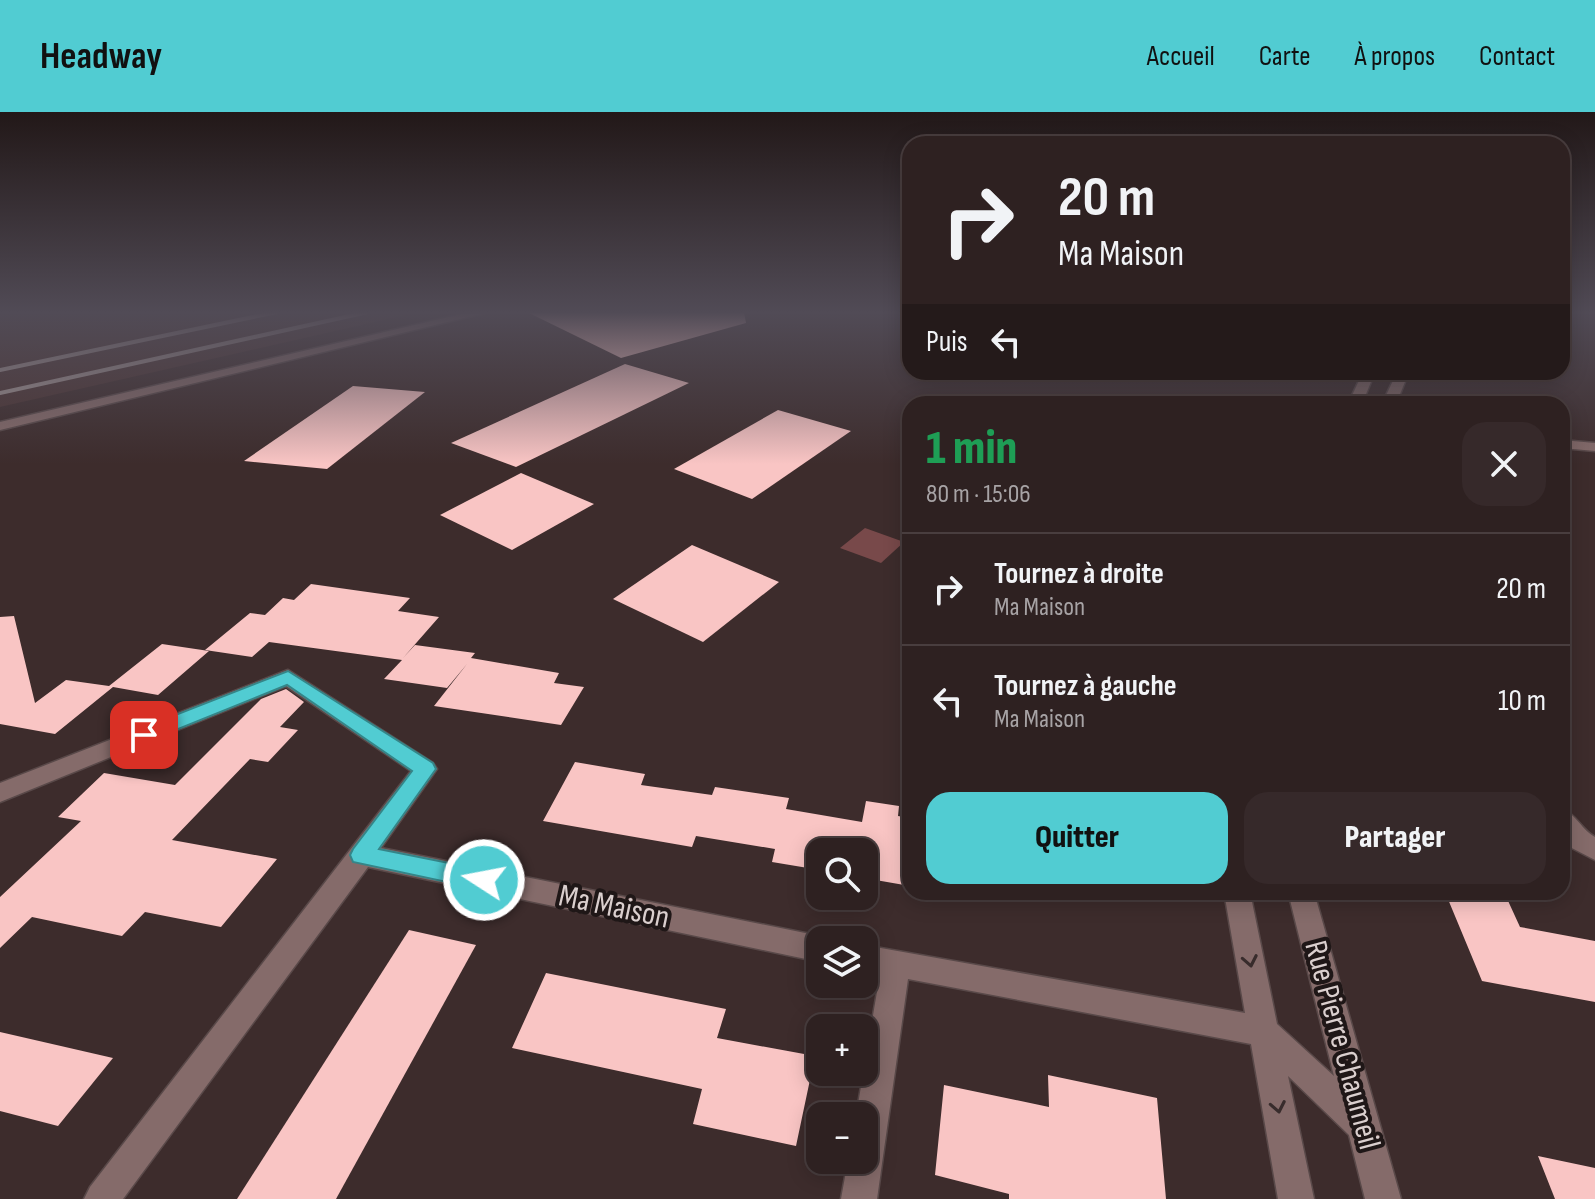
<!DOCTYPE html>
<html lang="fr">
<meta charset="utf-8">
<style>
:root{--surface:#2e2121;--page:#36292a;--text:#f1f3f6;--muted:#a7a3a5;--line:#493e3f;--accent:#51ccd2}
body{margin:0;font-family:"Sofia Sans Condensed",sans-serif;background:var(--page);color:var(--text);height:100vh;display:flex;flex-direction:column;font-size:30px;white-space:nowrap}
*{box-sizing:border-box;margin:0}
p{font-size:26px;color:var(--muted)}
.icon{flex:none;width:44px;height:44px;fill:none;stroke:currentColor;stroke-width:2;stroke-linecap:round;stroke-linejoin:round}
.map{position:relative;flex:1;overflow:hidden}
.panel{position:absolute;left:902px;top:284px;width:668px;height:504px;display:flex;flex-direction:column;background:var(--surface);border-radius:24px;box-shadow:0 4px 20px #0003,0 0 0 2px var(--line)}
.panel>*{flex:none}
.top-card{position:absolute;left:902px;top:24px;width:668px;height:244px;border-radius:24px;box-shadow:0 4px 20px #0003,0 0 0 2px var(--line);background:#2e2121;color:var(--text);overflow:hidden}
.tools{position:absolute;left:806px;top:726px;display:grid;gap:16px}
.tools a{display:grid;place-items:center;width:72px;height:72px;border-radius:16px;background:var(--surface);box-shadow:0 4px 20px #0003,0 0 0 2px var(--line);font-size:40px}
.pin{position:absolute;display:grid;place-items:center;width:68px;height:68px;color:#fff;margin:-34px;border-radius:16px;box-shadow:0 4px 12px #0006}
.me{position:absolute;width:88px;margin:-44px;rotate:281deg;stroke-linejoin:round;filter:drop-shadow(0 0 6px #0008)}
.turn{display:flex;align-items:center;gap:28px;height:168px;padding:0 24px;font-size:36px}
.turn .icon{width:104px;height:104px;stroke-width:2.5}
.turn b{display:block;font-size:56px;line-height:68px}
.then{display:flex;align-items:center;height:76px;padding:0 24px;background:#0003;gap:16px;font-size:30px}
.round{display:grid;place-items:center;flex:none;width:84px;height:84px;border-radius:24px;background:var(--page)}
.overview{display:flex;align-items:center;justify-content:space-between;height:136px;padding:0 24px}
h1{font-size:48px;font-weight:800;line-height:60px;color:#1e9e55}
.primary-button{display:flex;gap:16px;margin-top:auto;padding:16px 24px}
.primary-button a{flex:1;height:92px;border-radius:24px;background:var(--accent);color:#111;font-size:32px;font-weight:800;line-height:92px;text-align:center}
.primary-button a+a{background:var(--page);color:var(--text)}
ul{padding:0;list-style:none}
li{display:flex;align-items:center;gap:24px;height:112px;padding:0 24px;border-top:2px solid var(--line)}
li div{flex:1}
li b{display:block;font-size:30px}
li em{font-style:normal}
header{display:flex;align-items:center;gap:48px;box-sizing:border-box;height:112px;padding:0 40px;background:var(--accent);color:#111}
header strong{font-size:38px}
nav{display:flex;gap:44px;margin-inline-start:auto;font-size:28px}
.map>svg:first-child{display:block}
.built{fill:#4b3433}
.green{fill:#78494a}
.building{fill:#f9c5c4}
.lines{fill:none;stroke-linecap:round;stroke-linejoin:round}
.minor-casing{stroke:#594949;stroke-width:3}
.minor{fill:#856b6a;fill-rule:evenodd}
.rail{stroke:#a49796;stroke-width:4}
.oneway{stroke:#382c2c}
.route{fill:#51ccd2;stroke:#358588;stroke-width:2}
.labels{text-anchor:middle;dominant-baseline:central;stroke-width:8;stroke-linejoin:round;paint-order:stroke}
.near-street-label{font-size:32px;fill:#dacfce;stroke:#1f1717}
</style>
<header>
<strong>Headway</strong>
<nav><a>Accueil</a><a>Carte</a><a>À propos</a><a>Contact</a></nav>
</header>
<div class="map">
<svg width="1595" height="1087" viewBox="0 0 1595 1087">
<rect width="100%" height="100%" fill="#3d2c2c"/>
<polygon class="built" points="0,200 419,200 0,295"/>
<polygon class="green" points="865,416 904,430 881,451 840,436"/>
<g class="building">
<polygon points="527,200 744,200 746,211 621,246"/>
<polygon points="625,252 689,271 516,355 451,331"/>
<polygon points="353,274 425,280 327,357 244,349"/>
<polygon points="778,298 851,319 752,387 674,357"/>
<polygon points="521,361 594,392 512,438 440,403"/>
<polygon points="692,433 779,470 703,530 613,487"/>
<polygon points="311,472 410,486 398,499 439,505 403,546 415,533 475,541 471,546 559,561 554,571 584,575 561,613 434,594 467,552 447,576 384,567 402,548 269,530 252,545 205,538 250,501 265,503 283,486 294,488"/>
<polygon points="14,504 35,591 66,568 109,574 162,532 209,539 158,583 113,575 55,622 0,612 0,505"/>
<polygon points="286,577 304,590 280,615 298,618 268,650 250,647 172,728 277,747 221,815 145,800 122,824 32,805 0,836 0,785 81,709 58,705 104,661 175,673 261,587"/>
<polygon points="575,650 645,662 641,673 712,683 715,675 789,686 786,697 862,710 866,689 899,694 898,704 910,706 910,774 864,766 864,740 820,740 820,758 772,750 775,737 696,724 692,735 543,709"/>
<polygon points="1445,780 1504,780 1520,815 1595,829 1595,890 1482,869"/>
<polygon points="409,818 476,833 336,1087 237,1087"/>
<polygon points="546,861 726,897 717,926 815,944 796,1034 693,1012 702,977 512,936"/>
<polygon points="0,920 113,946 58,1014 0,999"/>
<polygon points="1048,963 1157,986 1166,1087 1009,1087 1009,1082 935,1063 944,973 1049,995"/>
<polygon points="1538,1044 1595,1056 1595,1087 1555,1087"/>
</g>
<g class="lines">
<g class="minor-casing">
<g id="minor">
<polygon points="470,200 489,200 0,318 0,310"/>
<polygon points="1363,260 1375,260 1362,292 1348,292"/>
<polygon points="1397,260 1409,260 1396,292 1382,292"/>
<polygon points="1562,328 1595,331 1595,339 1562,336"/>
<polygon points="288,558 433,651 437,657 381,736 820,824 830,828 820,828 820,850 368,755 123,1087 84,1087 90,1075 411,659 286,574 0,690 0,671"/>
<path d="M1562 697C1576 702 1582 718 1595 725V748L1564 732Z"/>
<polygon points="1224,780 1250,780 1277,912 1334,964 1288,780 1314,780 1401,1087 1365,1087 1349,1023 1288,964 1314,1087 1278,1087 1251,932 908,867 877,1087 841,1087 848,1048 864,1048 864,1004 856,1004 880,862 864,859 864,833 1245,901"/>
</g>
</g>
<use href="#minor" class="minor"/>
<g class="rail">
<polyline points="0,258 277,200"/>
<polyline points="0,281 368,200"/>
</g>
</g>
<defs><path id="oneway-chevron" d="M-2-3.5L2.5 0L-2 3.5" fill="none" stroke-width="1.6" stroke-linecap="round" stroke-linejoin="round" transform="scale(2)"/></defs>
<g class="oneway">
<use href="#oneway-chevron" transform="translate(1250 849) rotate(79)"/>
<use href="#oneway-chevron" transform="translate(1278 995) rotate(79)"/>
</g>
<linearGradient id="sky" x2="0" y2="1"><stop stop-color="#221818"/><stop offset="0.57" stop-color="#514b56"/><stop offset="1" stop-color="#514b56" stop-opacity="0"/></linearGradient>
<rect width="1595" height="352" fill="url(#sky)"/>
<polygon class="route" points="288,559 433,651 436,657 379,737 484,758 492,761 496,768 492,775 484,778 353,750 350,743 353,737 412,659 287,573 151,628 137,628 134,623 137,618"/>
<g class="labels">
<g class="near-street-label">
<text transform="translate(614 795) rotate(12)">Ma Maison</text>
<text transform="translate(1342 933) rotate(75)">Rue Pierre Chaumeil</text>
</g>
</g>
</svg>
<div class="tools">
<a><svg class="icon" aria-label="search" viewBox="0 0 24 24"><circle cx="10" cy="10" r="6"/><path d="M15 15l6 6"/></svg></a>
<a><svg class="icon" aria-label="layers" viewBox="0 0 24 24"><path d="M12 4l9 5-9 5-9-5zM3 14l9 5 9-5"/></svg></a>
<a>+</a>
<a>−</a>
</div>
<div class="pin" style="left:144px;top:623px;background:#d93025"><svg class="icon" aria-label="arrive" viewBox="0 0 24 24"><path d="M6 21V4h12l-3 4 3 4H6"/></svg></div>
<svg class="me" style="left:484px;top:768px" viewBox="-20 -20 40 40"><circle r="17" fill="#51ccd2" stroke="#fff" stroke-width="3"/><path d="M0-11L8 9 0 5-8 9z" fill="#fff"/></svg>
<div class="top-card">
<div class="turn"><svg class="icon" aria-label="right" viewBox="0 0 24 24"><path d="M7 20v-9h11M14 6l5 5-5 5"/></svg><div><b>20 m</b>Ma Maison</div></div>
<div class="then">Puis<svg class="icon" aria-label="left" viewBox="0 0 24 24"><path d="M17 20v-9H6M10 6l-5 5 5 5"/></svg></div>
</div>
<section class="panel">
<div class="overview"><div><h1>1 min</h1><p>80 m · 15:06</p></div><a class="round"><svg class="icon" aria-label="close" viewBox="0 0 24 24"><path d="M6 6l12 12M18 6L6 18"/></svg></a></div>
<ul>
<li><svg class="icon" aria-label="right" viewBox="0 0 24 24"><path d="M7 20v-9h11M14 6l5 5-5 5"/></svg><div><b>Tournez à droite</b><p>Ma Maison</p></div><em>20 m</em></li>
<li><svg class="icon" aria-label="left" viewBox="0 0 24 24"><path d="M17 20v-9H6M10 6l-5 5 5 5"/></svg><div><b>Tournez à gauche</b><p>Ma Maison</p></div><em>10 m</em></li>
</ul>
<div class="primary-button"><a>Quitter</a><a>Partager</a></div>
</section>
</div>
